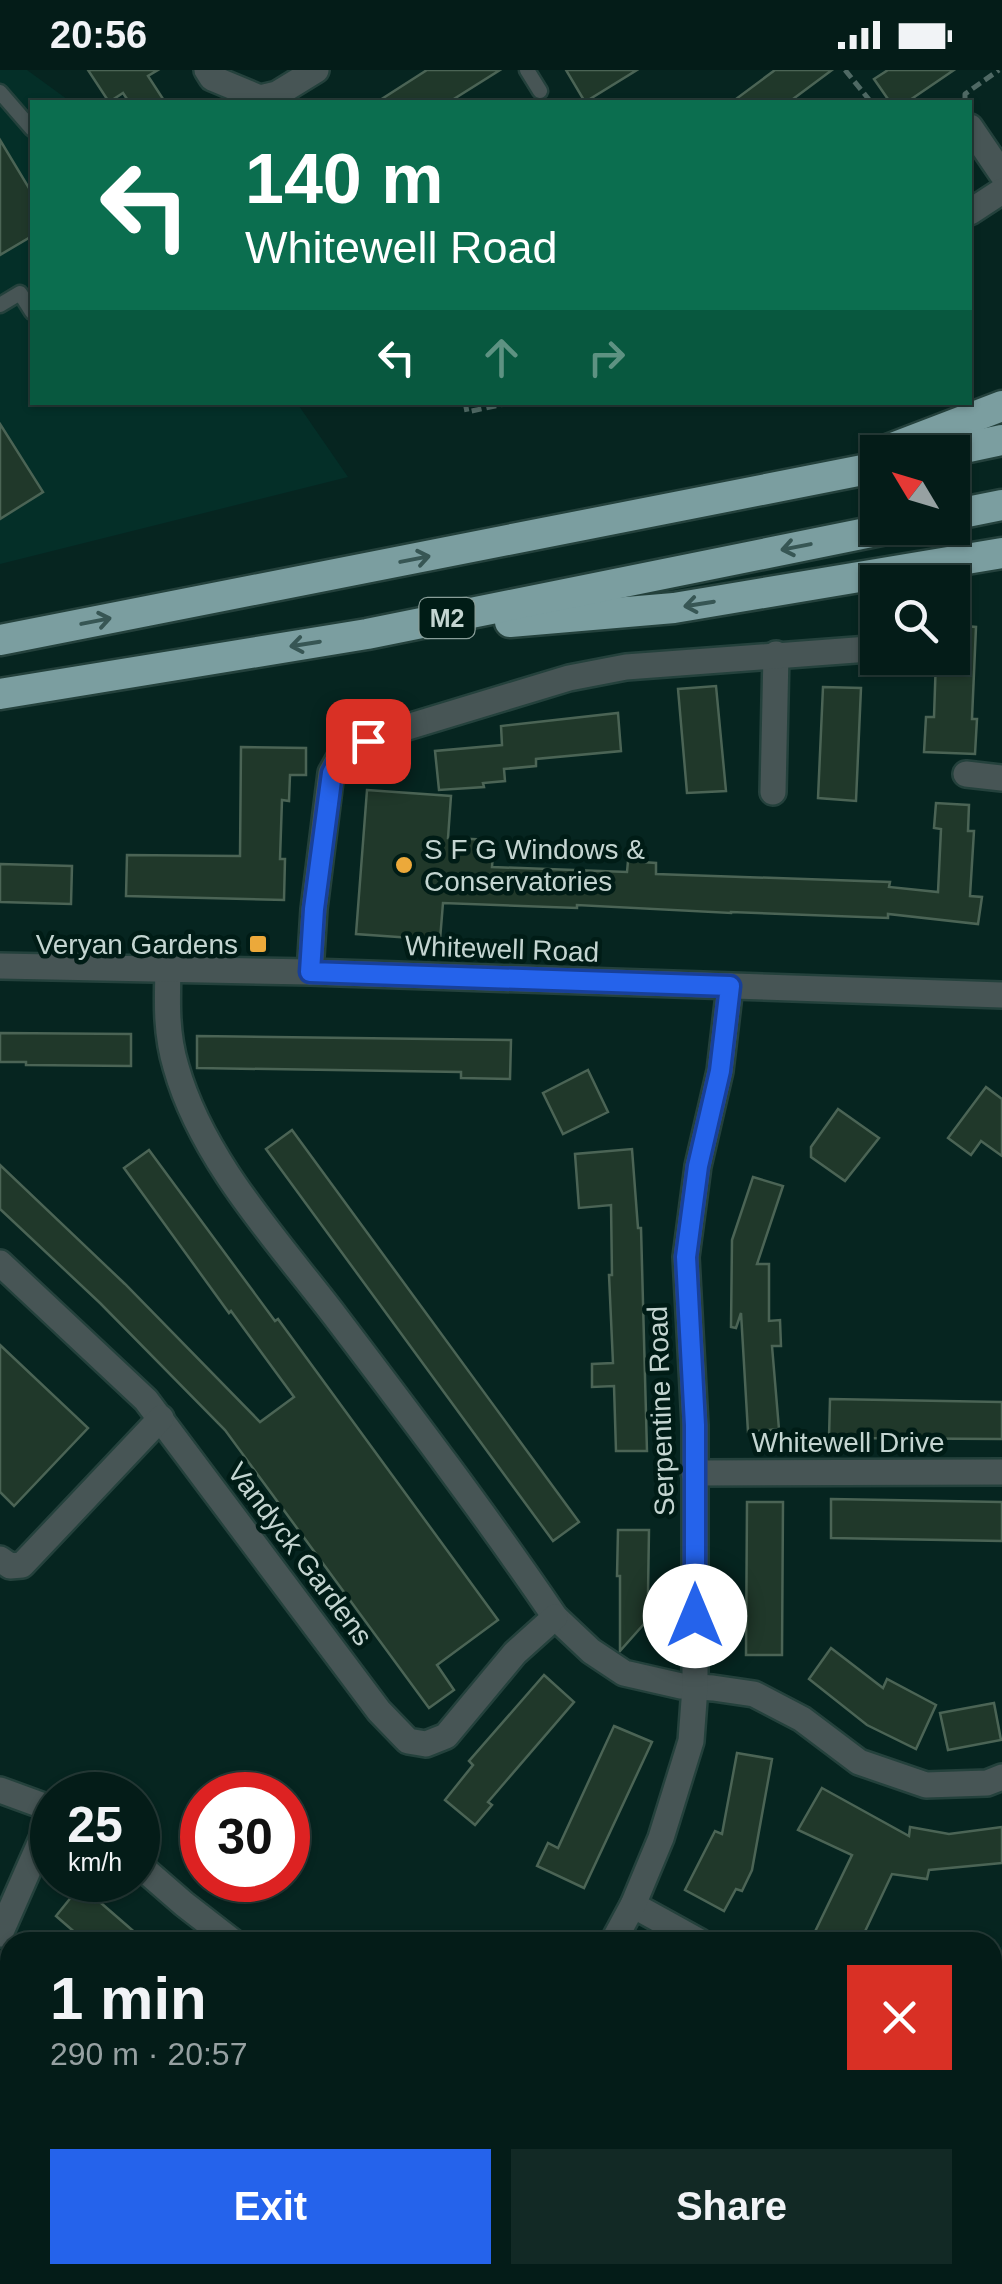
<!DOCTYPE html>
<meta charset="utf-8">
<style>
:root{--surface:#041c18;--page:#122925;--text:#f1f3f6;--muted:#97a1a2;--line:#253a37;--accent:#2563eb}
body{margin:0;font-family:Helvetica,sans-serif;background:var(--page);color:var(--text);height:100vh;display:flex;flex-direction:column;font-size:38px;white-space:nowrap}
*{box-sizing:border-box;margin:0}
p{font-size:32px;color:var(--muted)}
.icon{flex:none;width:55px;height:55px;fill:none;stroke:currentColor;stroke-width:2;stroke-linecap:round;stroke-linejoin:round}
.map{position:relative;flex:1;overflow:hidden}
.drawer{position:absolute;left:0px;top:1862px;width:1002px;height:352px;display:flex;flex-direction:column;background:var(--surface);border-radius:30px 30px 0 0;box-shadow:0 2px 8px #0004,0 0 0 2px var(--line)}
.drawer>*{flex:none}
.top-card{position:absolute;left:30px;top:30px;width:942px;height:305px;border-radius:0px;box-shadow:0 2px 8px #0004,0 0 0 2px var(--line);background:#0b6e4f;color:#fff;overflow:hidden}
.needle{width:65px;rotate:308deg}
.buttons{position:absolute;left:860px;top:365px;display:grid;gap:20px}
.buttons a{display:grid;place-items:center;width:110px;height:110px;border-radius:0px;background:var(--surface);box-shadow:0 2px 8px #0004,0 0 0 2px var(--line);font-size:50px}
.speed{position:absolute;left:30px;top:1702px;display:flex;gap:20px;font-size:50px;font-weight:700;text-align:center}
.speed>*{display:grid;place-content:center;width:130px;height:130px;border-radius:50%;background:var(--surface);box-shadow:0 2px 8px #0004,0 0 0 2px var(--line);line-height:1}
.speed small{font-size:25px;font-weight:400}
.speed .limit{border:15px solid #d22;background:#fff;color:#111}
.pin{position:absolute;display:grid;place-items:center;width:85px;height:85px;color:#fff;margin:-42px;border-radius:20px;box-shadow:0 5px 15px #0006}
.me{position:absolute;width:110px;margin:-55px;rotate:0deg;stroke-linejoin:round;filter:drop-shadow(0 0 8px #0008)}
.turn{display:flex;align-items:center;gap:35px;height:210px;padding:0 50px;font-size:45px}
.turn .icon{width:130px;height:130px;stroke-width:2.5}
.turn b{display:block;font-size:70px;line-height:85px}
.lanes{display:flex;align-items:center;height:95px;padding:0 50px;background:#0003;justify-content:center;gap:50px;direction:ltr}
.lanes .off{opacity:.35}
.round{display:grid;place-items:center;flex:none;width:105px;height:105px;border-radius:0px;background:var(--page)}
.head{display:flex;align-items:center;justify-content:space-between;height:170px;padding:0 50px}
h1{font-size:60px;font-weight:800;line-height:75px}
.cta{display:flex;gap:20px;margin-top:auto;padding:20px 50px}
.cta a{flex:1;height:115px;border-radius:0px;background:var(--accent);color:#fff;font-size:40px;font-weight:800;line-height:115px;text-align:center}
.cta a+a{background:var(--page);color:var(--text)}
.status{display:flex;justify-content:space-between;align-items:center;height:70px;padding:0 50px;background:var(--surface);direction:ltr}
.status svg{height:28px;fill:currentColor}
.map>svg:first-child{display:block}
.built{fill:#042f28}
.building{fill:#20382a;stroke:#4b6455;stroke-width:2.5}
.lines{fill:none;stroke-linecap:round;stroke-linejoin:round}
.service-casing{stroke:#24413c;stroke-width:19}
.minor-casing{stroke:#24413c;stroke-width:30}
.tertiary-casing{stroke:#24413c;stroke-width:30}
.motorway-casing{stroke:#24413c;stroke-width:35}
.path{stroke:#4f6964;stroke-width:5;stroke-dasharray:10 5;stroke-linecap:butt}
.service{stroke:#475555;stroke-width:14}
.minor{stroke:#475555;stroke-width:25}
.tertiary{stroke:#475555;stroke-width:25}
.motorway{stroke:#7b9ea0;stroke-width:30}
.oneway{stroke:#375654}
.route-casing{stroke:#184099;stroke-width:25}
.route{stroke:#2563eb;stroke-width:18}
.poi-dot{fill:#eca93a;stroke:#001c16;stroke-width:4}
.labels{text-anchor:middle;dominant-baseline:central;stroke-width:9;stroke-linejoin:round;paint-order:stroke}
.shield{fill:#001c16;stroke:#899e99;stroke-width:2.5}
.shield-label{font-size:25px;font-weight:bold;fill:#c4d5d1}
.poi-label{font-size:28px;fill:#c4d5d1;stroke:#001c16;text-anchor:start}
.street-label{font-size:28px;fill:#c4d5d1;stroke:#001c16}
</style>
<div class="status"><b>20:56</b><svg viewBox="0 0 49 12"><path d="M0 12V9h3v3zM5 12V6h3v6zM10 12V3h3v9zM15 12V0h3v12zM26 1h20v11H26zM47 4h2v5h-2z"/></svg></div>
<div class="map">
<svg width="1002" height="2214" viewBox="0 0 1002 2214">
<rect width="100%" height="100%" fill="#062520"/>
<g class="built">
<polygon points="0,0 27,0 71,32 32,32 32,332 297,333 348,407 0,494"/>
<polygon points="1002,1876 1002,2214 663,2214 672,2205 992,2205 992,1884"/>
</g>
<g class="building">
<polygon points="88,0 158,0 148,6 165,32 129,32 123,23 109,32"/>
<polygon points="427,0 500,0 449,32 377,32"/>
<polygon points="566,0 637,0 585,32"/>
<polygon points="775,0 832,0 789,32 732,32"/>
<polygon points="888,0 954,0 907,32 890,32 874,9"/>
<polygon points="0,70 32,123 32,166 0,185"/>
<polygon points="0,354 43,422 0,449"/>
<polygon points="952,555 976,557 972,649 977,649 975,684 924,682 926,647 934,647 936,588 952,588"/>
<polygon points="716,616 726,721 687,723 678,619"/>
<polygon points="823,617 861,618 856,731 818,728"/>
<polygon points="618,643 621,681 536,689 536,696 504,699 505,711 483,713 484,717 439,720 435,681 502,675 501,656"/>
<polygon points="241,677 306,678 306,705 290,705 289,731 282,730 280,789 285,789 284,830 126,826 127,785 240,786"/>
<polygon points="367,720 451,726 448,768 494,770 492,797 627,802 628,791 656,793 656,804 890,812 889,817 938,822 941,759 934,758 936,733 969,735 968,761 974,761 970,826 982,827 978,854 888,844 888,848 731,842 731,843 577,835 577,838 443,833 440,870 356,864"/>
<polygon points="0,794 72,796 71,834 0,832"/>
<polygon points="0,963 131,964 131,996 26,995 26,992 0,992"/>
<polygon points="197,966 511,970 510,1009 461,1008 461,1002 197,998"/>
<polygon points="588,1000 608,1042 563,1064 543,1023"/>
<polygon points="986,1017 1002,1029 1002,1086 981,1071 971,1085 948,1068"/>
<polygon points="838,1039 879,1068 845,1111 811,1087 811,1077"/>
<polygon points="292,1060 579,1452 553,1471 266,1079"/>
<polygon points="632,1079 638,1158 641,1158 647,1381 616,1381 614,1316 592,1317 592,1294 613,1293 609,1205 612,1205 611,1135 579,1138 575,1084"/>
<polygon points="149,1080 275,1251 278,1249 498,1550 437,1595 454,1620 429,1638 225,1360 100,1233 0,1139 0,1095 125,1214 260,1352 294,1327 231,1241 229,1243 124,1098"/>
<polygon points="753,1107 783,1116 757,1194 769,1194 769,1251 780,1250 781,1276 772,1276 779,1359 748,1362 741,1243 736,1258 731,1257 732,1170"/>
<polygon points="0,1275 88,1358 14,1436 0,1422"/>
<polygon points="830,1329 1002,1332 1002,1369 829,1368"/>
<polygon points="831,1429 1002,1432 1002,1471 831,1468"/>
<polygon points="747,1432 783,1432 782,1585 746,1585"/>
<polygon points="618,1460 649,1460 648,1524 652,1524 651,1546 620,1581 620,1506 617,1506"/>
<polygon points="831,1578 883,1618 887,1609 936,1635 916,1679 867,1655 809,1609"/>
<polygon points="544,1605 574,1632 488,1732 492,1735 475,1755 445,1730 473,1695 469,1691"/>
<polygon points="994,1633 1001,1670 948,1680 940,1643"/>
<polygon points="614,1656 652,1672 584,1818 537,1796 548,1773 558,1778"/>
<polygon points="737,1683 772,1689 752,1800 742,1821 736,1819 724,1841 685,1820 715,1761 722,1764"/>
<polygon points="822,1718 909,1766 910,1757 949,1764 1002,1757 1002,1793 929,1800 927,1809 892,1804 860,1872 810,1872 852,1785 798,1760"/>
<polygon points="81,1815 101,1833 146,1872 86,1872 56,1846"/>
</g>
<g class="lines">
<g class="service-casing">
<g id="service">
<polyline points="527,0 540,21"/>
<polyline points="0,22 32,59"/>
<polyline points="0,235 20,223 32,242"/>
<polyline points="992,1979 1002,1969"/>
<polyline points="999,2047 1002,2099"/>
</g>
</g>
<g class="minor-casing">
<g id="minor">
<polyline points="207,0 212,8 260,28 277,24 316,0"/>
<polyline points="970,57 1002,104"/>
<polyline points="970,142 1002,121"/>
<polyline points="966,704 1002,708"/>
<polyline points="773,722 776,584"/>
<path d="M168 899C167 933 166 964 176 997 202 1090 277 1170 335 1246 410 1345 485 1444 555 1547L591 1581 624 1603 681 1616 713 1618 754 1624 802 1649 859 1692 926 1715 987 1713 1002 1707"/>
<polyline points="310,902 314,839 331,703 344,680 391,662 569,608 626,597 869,579"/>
<polyline points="0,1193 146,1330 379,1641 408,1671 426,1674 446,1666 515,1583 555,1547"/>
<polyline points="694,1403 1002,1402"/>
<polyline points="0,1489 10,1496 22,1495 161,1348"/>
<polyline points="0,1720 52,1739"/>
<polyline points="138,1794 184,1834 233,1872"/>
<polyline points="633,1835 700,1872"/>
<polyline points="0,1864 52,1746"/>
<polyline points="613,1872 633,1835 661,1768 691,1671 695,1617 695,1355 686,1187 698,1096 720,1001 730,916"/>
<polyline points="248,2205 259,2214"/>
<polyline points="478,2214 486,2205"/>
</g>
</g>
<g class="tertiary-casing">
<polyline id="tertiary" points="0,896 310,902 1002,925"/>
</g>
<g class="motorway-casing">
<g id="motorway">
<polyline points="882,382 1002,336"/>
<polyline points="945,382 1002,370"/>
<polyline points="952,445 1002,435"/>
<polyline points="510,552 674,538 1002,483"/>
<polyline points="0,570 878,397"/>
<polyline points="0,624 367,564 891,458"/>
</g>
</g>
<g class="path">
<polyline points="845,0 871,32"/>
<polyline points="965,30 965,24 999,0"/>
<polyline points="465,332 467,342 514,332"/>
<polyline points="991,2214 995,2211 992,2205"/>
</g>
<use href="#service" class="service"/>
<use href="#minor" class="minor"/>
<use href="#tertiary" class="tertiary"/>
<use href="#motorway" class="motorway"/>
</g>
<defs><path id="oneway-shaft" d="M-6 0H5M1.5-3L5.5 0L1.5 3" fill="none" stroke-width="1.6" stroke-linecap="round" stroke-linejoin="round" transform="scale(2.5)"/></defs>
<g class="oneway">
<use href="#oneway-shaft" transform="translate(796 477) rotate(169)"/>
<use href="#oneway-shaft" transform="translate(415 489) rotate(-11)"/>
<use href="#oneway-shaft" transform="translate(699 534) rotate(171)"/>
<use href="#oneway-shaft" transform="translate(96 551) rotate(-11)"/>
<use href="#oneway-shaft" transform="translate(305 574) rotate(171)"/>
</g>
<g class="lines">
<g class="route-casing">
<polyline id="route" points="368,671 344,680 332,703 314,839 310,902 730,916 720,1001 698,1096 686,1187 695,1355 695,1546"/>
</g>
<use href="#route" class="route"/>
</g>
<g class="poi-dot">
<circle cx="404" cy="795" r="10"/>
<rect x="248" y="864" width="20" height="20" rx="5"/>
</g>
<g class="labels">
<rect class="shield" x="419.5" y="528" width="55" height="40" rx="8"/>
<g class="shield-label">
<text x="447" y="548">M2</text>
</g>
<g class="poi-label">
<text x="424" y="779">S F G Windows &amp;<tspan x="424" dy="32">Conservatories</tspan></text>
<text x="238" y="874" text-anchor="end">Veryan Gardens</text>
</g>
<g class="street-label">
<text transform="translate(502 879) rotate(2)">Whitewell Road</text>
<text transform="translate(661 1341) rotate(-92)">Serpentine Road</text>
<text x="848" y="1372">Whitewell Drive</text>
<text transform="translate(300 1484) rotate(53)">Vandyck Gardens</text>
</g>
</g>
</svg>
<div class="buttons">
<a><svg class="needle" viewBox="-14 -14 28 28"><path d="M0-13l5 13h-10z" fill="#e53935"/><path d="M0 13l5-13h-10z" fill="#97a1a2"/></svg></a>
<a><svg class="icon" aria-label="search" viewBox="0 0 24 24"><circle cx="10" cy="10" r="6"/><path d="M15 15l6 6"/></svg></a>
</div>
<div class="speed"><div>25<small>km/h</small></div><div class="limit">30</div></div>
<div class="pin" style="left:368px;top:671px;background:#d93025"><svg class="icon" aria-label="arrive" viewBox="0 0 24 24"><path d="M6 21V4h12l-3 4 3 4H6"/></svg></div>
<svg class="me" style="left:695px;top:1546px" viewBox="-20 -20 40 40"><circle r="19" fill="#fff"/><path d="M0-13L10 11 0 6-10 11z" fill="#2563eb"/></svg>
<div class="top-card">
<div class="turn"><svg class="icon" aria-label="left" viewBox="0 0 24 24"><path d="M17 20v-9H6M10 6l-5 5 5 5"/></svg><div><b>140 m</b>Whitewell Road</div></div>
<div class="lanes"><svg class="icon" aria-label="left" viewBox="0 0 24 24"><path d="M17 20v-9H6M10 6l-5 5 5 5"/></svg><svg class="icon off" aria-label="ahead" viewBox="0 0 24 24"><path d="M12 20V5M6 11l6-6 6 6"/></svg><svg class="icon off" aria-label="right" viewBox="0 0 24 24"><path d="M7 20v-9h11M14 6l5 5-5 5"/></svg></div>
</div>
<section class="drawer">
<div class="head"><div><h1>1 min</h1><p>290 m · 20:57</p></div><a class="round" style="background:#d93025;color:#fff"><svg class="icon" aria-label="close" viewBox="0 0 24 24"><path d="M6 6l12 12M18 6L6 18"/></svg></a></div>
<div class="cta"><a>Exit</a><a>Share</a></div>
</section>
</div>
